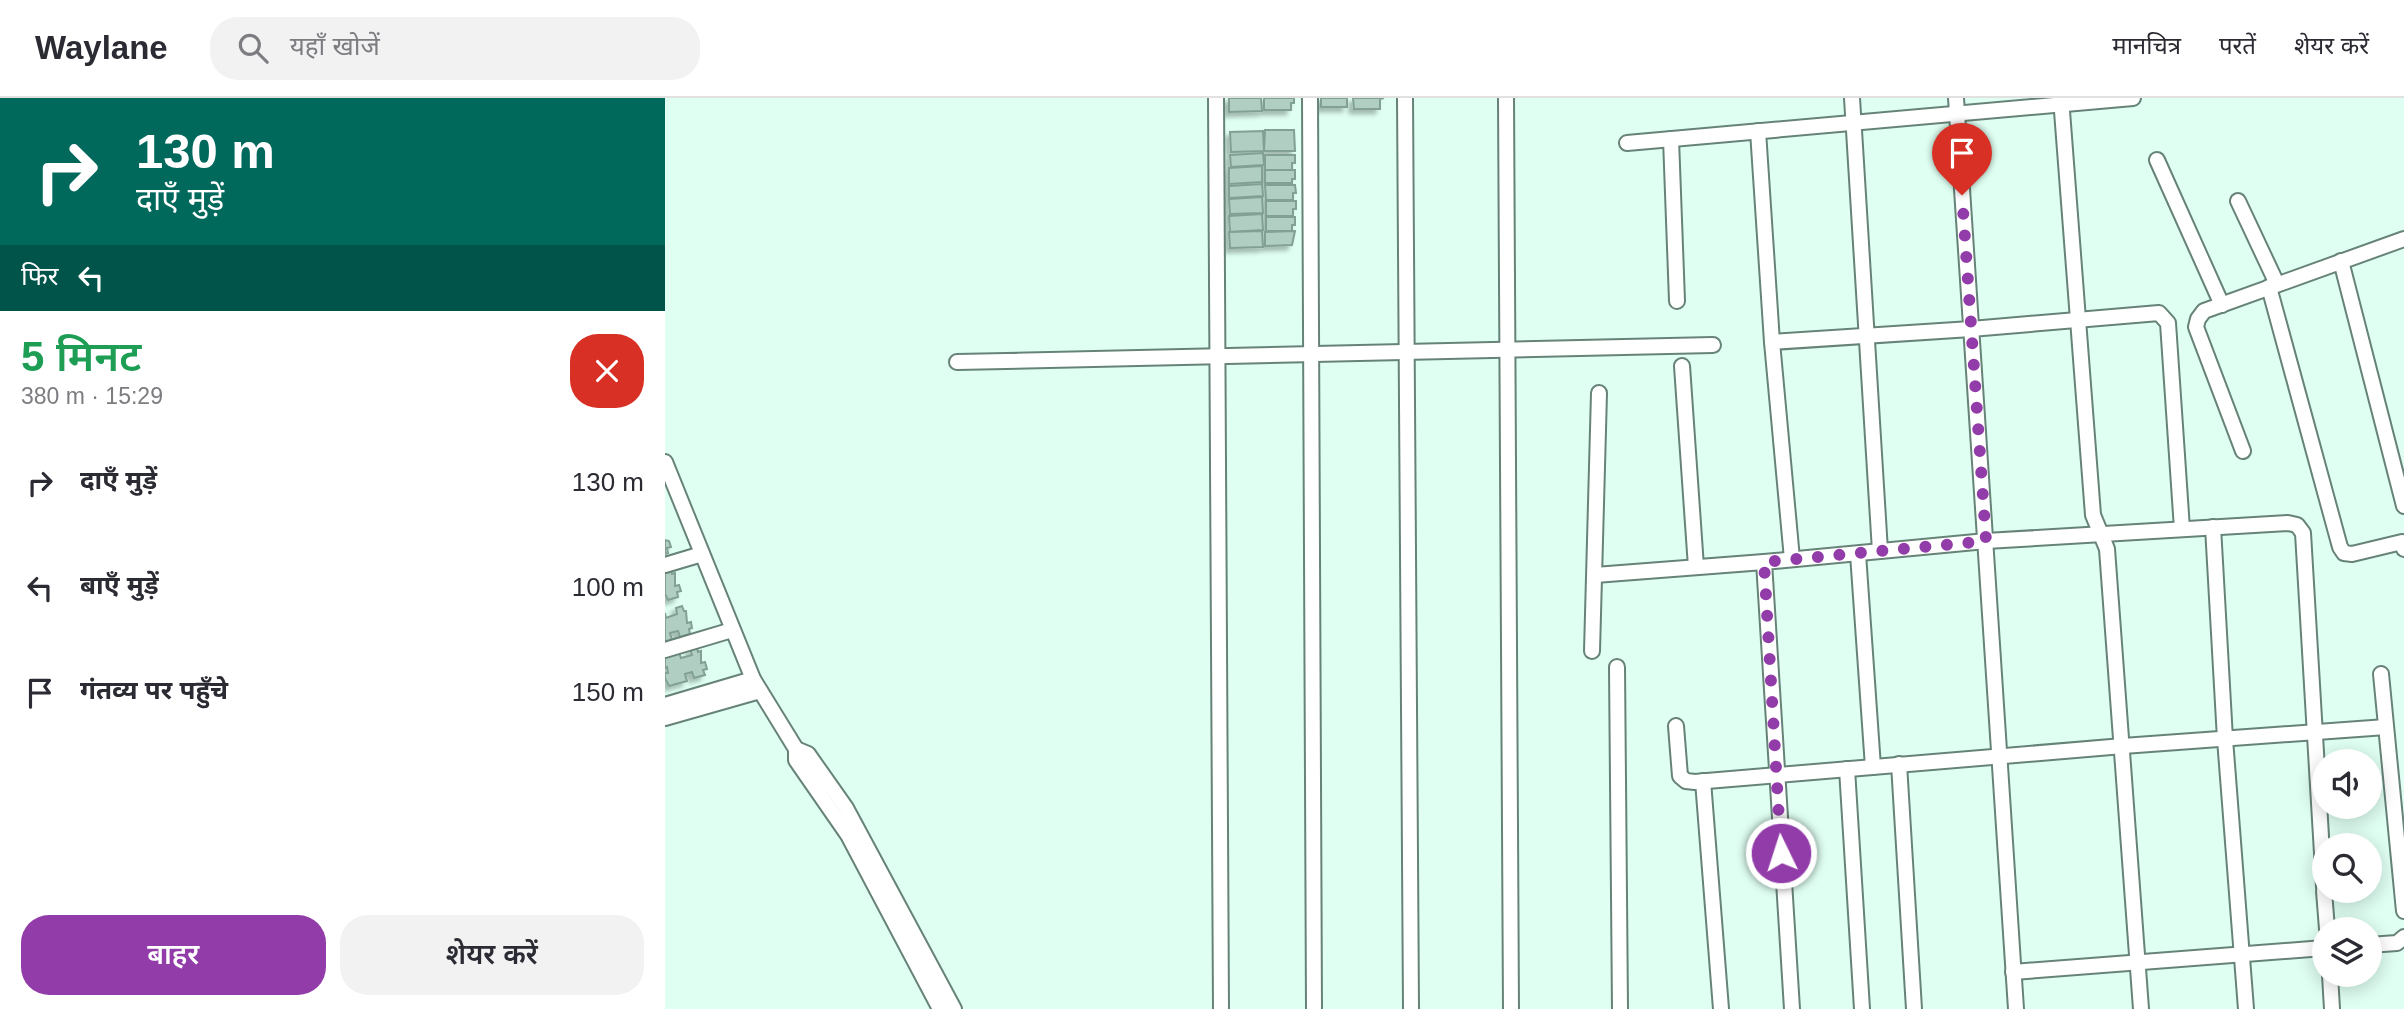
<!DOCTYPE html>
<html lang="hi">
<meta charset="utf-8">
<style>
:root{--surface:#fff;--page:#f2f2f3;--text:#2b2b33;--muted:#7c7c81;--line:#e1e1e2;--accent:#923ca9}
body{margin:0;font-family:Helvetica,"Noto Sans Devanagari",sans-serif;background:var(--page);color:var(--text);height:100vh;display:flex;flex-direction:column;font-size:26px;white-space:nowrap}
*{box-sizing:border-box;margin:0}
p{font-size:23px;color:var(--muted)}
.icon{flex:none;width:38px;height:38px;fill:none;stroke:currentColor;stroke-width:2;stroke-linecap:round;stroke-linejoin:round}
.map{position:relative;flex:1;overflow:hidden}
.drawer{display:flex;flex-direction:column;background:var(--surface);width:665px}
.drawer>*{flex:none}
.hud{background:#00695c;color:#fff;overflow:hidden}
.controls{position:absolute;left:1647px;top:651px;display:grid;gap:14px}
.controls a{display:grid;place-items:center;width:70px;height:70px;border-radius:50%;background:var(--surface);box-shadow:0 4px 18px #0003;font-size:35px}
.pin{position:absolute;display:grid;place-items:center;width:60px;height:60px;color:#fff;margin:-72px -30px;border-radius:50% 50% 50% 0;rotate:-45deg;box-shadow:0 0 7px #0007}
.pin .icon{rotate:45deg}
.me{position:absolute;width:77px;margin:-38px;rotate:356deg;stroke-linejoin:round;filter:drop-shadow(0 0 5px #0008)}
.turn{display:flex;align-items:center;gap:24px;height:147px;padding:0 21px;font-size:32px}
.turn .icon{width:91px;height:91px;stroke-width:2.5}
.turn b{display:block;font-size:49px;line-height:60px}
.then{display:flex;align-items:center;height:66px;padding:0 21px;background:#0003;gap:14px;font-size:26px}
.round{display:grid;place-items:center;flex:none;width:74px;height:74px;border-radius:28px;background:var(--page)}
.summary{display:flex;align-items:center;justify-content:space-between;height:119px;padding:0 21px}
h1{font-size:42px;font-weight:600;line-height:52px;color:#1e9e55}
.cta{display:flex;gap:14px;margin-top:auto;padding:14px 21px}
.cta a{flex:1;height:80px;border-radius:28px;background:var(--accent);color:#fff;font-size:28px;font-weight:600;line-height:80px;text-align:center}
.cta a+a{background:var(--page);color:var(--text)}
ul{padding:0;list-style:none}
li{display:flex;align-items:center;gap:21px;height:105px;padding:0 21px}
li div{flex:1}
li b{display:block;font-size:26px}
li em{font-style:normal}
header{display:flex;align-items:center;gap:42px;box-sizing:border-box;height:98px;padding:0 35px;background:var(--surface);border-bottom:2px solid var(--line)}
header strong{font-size:33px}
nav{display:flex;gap:38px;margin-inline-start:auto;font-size:24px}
.search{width:490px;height:63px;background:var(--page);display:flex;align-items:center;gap:18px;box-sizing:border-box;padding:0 24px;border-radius:28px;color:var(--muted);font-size:26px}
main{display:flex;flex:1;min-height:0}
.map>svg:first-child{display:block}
.building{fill:#b0cec2;stroke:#82a094;stroke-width:2;filter:url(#shadow)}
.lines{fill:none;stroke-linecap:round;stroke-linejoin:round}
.minor-casing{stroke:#678378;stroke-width:18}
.minor{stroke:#fff;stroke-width:14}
.route{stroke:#923ca9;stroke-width:12;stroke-dasharray:0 21.6}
</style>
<header>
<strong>Waylane</strong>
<div class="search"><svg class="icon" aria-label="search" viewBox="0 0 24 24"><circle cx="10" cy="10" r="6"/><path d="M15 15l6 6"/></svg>यहाँ खोजें</div>
<nav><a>मानचित्र</a><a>परतें</a><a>शेयर करें</a></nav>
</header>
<main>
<section class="drawer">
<div class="hud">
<div class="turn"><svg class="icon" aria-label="right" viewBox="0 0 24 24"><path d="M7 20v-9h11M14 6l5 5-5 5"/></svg><div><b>130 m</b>दाएँ मुड़ें</div></div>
<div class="then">फिर<svg class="icon" aria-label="left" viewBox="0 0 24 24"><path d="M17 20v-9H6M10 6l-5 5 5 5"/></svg></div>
</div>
<div class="summary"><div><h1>5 मिनट</h1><p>380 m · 15:29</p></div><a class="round" style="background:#d93025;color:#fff"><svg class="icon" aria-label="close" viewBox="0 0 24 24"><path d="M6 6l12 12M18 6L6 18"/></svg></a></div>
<ul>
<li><svg class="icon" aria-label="right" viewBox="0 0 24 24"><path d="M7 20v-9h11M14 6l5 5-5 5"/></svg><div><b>दाएँ मुड़ें</b></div><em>130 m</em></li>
<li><svg class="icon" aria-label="left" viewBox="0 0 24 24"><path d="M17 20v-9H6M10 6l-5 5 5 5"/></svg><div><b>बाएँ मुड़ें</b></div><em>100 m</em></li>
<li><svg class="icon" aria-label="arrive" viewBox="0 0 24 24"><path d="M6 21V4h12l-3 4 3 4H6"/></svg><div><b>गंतव्य पर पहुँचे</b></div><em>150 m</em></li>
</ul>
<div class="cta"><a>बाहर</a><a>शेयर करें</a></div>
</section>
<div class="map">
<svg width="1739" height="911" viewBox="0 0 1739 911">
<defs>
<filter id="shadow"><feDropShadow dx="-4.5" dy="4.5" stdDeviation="2" flood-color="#0004"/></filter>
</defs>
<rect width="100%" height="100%" fill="#dffff2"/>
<g class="building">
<polygon points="564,0 596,0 597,13 564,14"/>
<polygon points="599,0 629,0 629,5 626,5 626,12 599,12"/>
<rect x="656" y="0" width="26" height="9"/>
<polygon points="688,0 719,0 715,1 715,11 689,11"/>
<polygon points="600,32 629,32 630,53 599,53"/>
<polygon points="598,33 599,53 566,54 565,34"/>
<polygon points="598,55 599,67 566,69 565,57"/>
<polygon points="600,57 630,57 630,65 627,65 627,72 600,72"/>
<polygon points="597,68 597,84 564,86 564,70"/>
<polygon points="600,72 630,72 630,81 627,81 627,85 600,85"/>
<polygon points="597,86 598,98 564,100 564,88"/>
<polygon points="600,87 630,87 631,95 628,95 628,102 601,102"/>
<polygon points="597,99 598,115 565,116 564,101"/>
<polygon points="601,103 631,103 631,111 628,111 628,118 601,118"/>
<polygon points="597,116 598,132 565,134 564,118"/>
<polygon points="601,119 630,119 630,127 627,127 627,133 601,133"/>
<polygon points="597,133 598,149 565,150 564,134"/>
<polygon points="630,133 627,147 600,148 600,134"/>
<polygon points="0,442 4,443 6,449 2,450 3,455 0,456"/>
<polygon points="6,471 7,476 10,475 10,488 14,487 16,493 12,494 13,499 3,502 0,496 0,473"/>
<polygon points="17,508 19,513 21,513 22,525 26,524 27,530 24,531 25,536 15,539 13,533 5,535 7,542 0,544 0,515 1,520 12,516 11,510"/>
<polygon points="32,549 33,554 36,553 36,565 40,564 42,571 38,572 40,577 29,580 27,574 20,576 22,583 4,588 0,580 0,575 3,575 2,569 0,570 0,556 13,552 16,560 27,557 25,551"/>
</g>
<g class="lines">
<g class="minor-casing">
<g id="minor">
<polyline points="551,0 556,911"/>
<polyline points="645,0 649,911"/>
<polyline points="740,0 746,911"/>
<polyline points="841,0 846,911"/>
<polyline points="1187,0 1215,453"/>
<polyline points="1291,0 1351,911"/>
<polyline points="1396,0 1428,417 1442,451 1476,911"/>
<polyline points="1093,33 1107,244 1127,461"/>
<polyline points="1006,41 1012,203"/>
<polyline points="962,45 1468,0"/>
<polyline points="1492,62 1557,207"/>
<polyline points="1573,103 1612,186"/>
<polyline points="1676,163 1739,408"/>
<polyline points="1604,189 1675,449 1679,455 1687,456 1737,444 1739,451"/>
<polyline points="1107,244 1306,231 1494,215 1503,225 1517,431"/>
<polyline points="292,264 1048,247"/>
<polyline points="1017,268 1031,469"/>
<polyline points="1578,353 1531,229 1533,221 1539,213 1739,141"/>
<polyline points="0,364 88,581 131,651 131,662 183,737 275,911"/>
<polyline points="1548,429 1560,641 1581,911"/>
<polyline points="1193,456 1208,669"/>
<polyline points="0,467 37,456"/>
<polyline points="930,477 1099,464"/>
<polyline points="0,552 67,532"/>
<polyline points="927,553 934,295"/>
<polyline points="952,569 955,911"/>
<polyline points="1716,576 1739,813"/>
<polyline points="0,607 88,581"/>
<polyline points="0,620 95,593"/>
<polyline points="1011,628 1015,678 1021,683 1030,684 1458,648 1721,629"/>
<polyline points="131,651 143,656 181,710 289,911"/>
<polyline points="1234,666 1249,911"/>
<polyline points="1182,671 1197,911"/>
<polyline points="1038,683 1056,911"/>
<polyline points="1659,793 1662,831"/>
<polyline points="1704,847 1732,845 1739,839"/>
<polyline points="1348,874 1659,850"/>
<polyline points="1665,877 1667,911"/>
<polyline points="1127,911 1099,464 1321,443 1623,425 1632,427 1638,435 1659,789"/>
</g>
</g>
<use href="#minor" class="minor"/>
</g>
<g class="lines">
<polyline class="route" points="1116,755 1099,464 1321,443 1297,97"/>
</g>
</svg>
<div class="controls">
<a><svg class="icon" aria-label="sound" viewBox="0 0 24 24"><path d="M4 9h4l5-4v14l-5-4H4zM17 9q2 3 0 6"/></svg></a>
<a><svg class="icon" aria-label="search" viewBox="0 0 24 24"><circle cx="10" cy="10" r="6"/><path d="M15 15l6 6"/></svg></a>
<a><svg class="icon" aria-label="layers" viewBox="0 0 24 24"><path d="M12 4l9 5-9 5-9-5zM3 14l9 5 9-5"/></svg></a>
</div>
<div class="pin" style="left:1297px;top:97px;background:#d93025"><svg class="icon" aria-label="arrive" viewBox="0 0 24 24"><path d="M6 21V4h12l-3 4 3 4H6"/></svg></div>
<svg class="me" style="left:1116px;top:755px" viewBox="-20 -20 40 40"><circle r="17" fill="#923ca9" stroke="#fff" stroke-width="3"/><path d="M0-11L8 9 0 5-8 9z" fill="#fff"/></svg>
</div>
</main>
